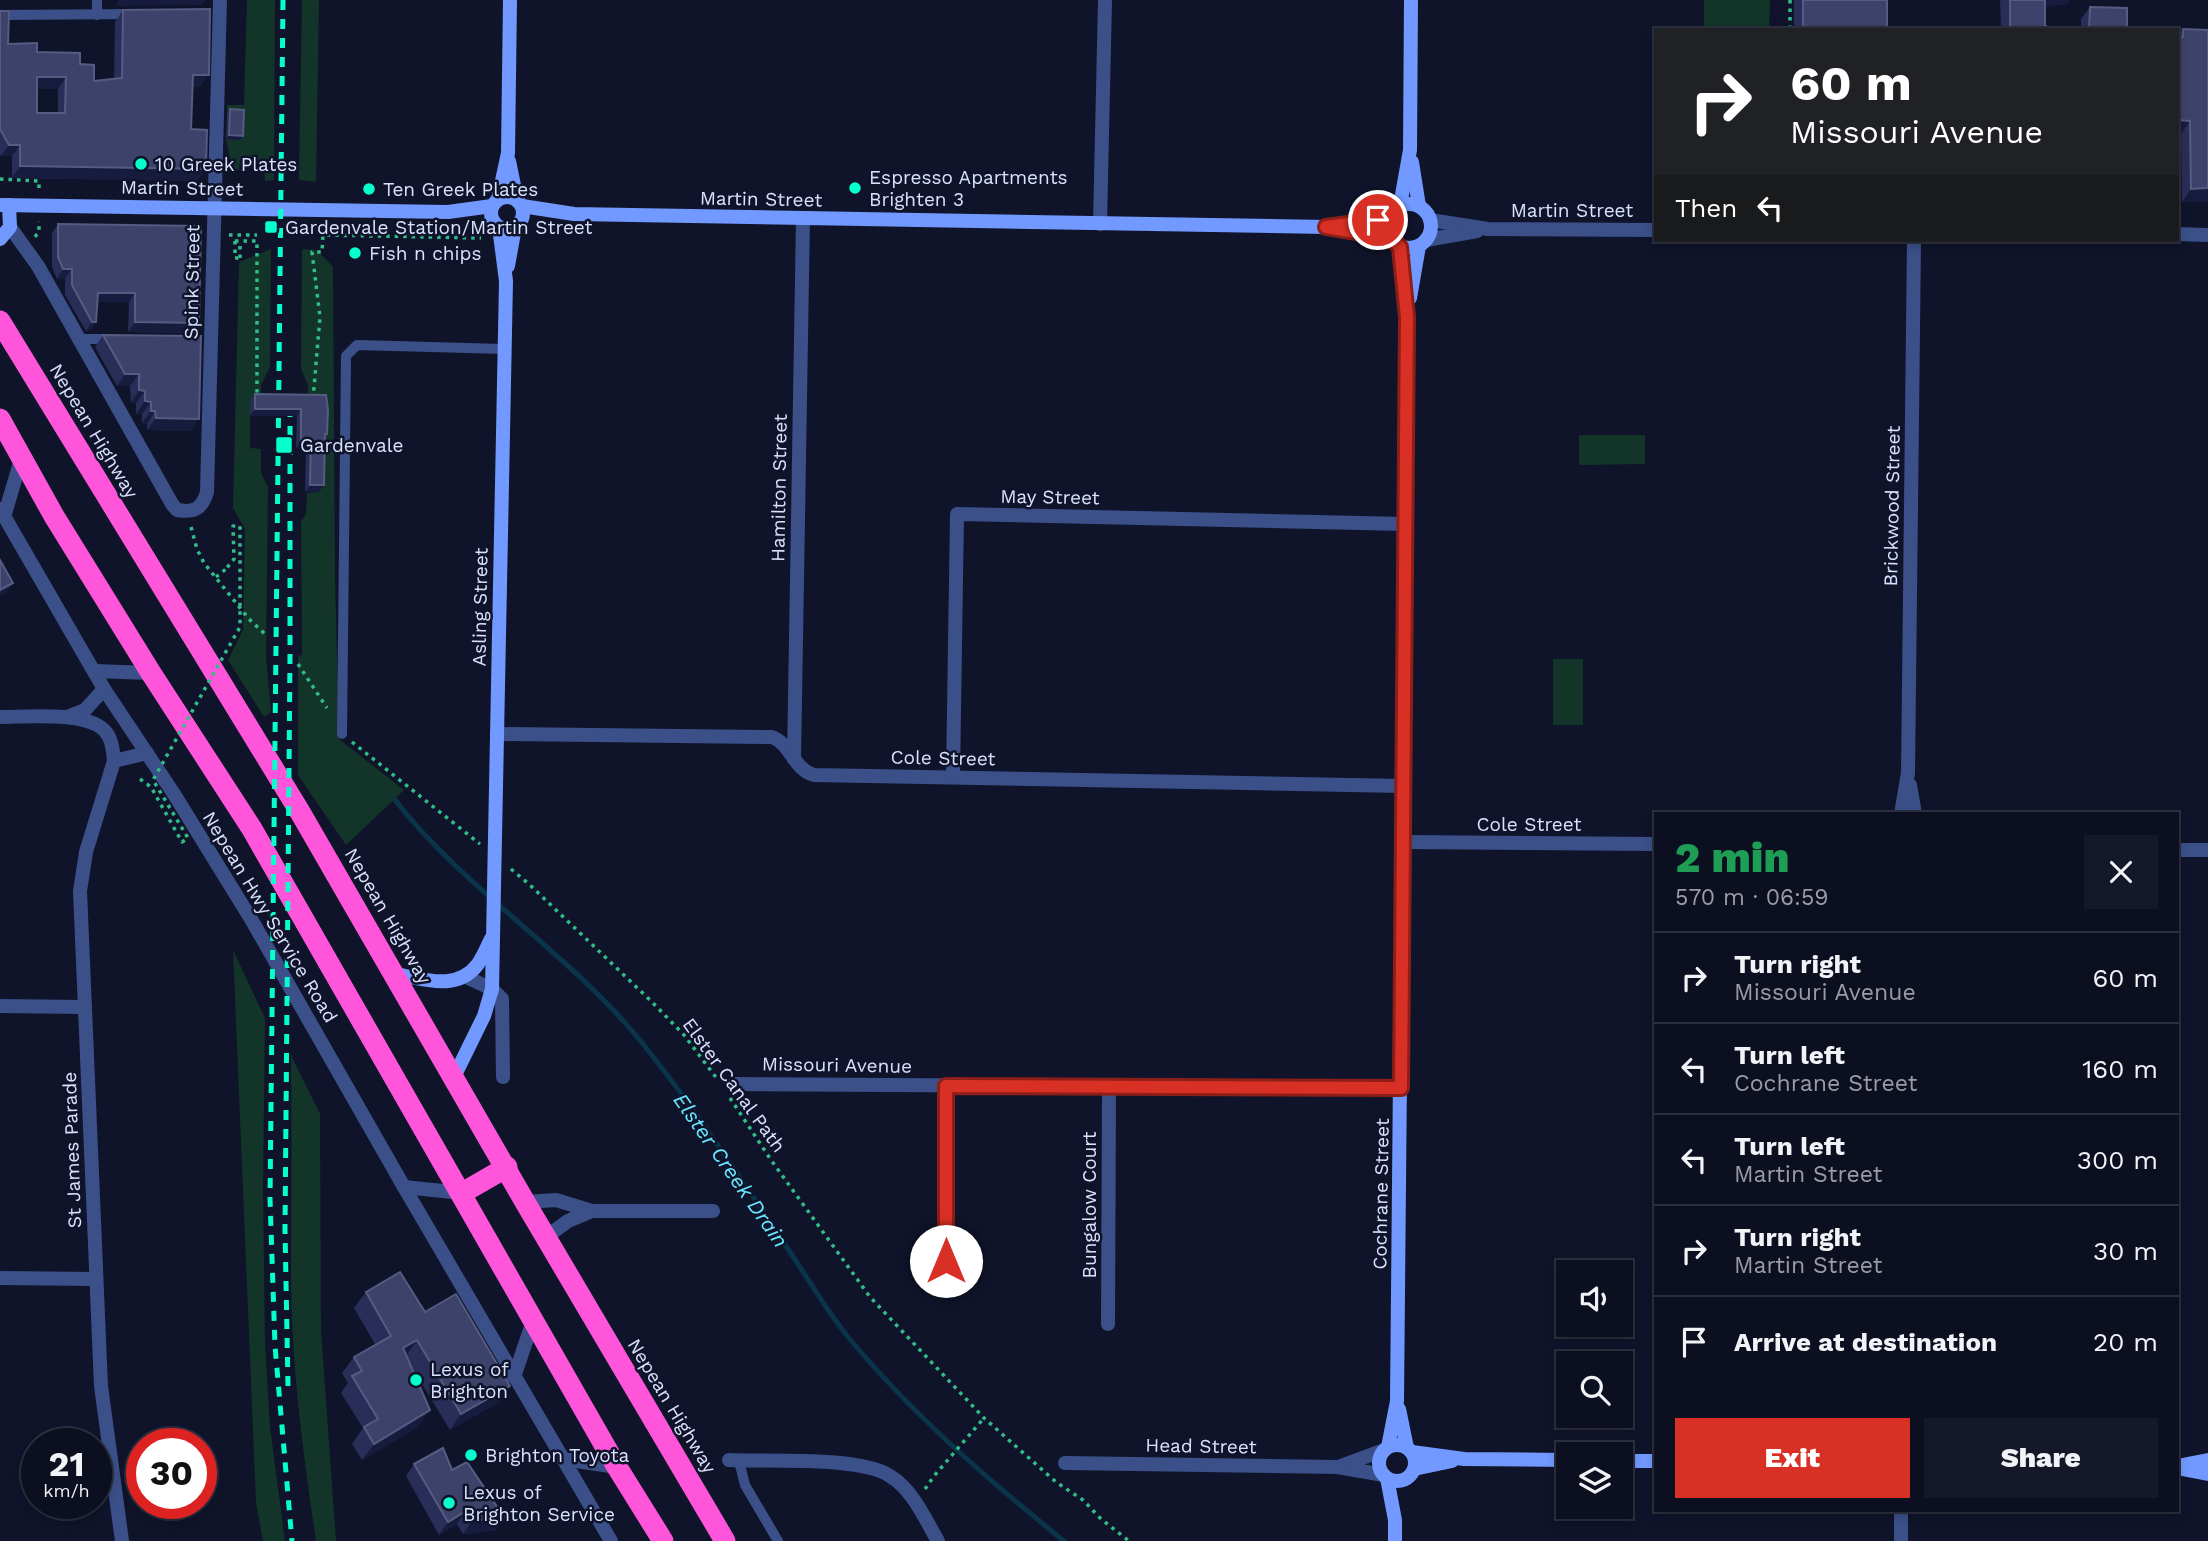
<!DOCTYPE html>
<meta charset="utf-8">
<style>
:root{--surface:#0c0f20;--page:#151829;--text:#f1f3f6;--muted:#9a9ca5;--line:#2c2f3e;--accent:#d93025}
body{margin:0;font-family:"Work Sans",sans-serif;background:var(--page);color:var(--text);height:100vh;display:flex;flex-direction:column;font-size:26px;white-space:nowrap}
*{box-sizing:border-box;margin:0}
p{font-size:23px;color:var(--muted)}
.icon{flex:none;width:38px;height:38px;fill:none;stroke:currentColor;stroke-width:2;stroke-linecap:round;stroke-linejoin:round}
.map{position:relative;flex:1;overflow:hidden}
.drawer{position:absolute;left:1654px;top:812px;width:525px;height:700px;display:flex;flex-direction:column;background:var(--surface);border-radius:0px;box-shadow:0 4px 10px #0003,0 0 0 2px var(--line)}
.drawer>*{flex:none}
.hud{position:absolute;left:1654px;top:28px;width:525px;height:214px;border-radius:0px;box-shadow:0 4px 10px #0003,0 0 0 2px var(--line);background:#202124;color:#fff;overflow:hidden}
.fabs{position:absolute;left:1556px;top:1260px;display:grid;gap:14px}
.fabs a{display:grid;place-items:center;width:77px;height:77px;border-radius:0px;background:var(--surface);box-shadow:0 4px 10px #0003,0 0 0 2px var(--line);font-size:35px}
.speed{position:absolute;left:21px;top:1428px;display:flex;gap:14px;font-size:35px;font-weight:700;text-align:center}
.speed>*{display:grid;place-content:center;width:91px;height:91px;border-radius:50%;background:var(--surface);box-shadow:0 4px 10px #0003,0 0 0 2px var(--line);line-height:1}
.speed small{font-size:18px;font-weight:400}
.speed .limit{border:10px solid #d22;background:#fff;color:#111}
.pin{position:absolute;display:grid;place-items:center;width:60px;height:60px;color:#fff;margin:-30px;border:4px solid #fff;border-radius:50%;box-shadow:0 2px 7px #0007}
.me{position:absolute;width:77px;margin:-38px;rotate:0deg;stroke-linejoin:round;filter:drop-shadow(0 0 5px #0008)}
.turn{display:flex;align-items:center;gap:24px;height:147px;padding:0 21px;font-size:32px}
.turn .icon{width:91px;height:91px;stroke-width:2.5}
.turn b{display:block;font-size:49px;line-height:60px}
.then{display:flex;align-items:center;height:66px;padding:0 21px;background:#0003;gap:14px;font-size:26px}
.round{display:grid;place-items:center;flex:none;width:74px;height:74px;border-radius:0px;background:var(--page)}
.head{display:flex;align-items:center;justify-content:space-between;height:119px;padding:0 21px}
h1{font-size:42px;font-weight:800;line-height:52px;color:#1e9e55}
.cta{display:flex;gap:14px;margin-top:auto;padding:14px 21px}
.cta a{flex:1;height:80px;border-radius:0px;background:var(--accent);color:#fff;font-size:28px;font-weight:800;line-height:80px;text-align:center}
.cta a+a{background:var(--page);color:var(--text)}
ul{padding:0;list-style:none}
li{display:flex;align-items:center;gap:21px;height:91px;padding:0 21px;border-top:2px solid var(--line)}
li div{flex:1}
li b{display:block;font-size:26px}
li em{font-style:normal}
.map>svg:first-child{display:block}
.green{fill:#133429}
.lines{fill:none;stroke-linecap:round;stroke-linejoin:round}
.stream{stroke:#0a3449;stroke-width:5}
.path{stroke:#30bd89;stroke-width:3.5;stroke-dasharray:3.5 5;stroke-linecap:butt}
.lane{stroke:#3b5089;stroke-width:10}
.street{stroke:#3b5089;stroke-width:14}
.secondary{stroke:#7199ff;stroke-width:14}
.highway{stroke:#ff55da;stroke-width:21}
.rail{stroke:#06ffcc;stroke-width:5;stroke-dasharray:10 9;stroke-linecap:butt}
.path-bridge{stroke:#30bd89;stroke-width:3.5;stroke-dasharray:3.5 5;stroke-linecap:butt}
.wall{fill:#292e58;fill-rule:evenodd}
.shaded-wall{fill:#171c3e}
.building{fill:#3c426a;stroke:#555b81;stroke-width:2;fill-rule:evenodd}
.route-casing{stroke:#8d1f18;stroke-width:18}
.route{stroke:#d93025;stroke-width:12}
.poi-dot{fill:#06ffcc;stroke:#10142a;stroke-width:2.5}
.labels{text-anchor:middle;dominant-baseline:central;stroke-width:5;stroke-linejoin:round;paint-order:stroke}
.poi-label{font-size:19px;fill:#dae1ff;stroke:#10142a;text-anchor:start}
.street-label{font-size:19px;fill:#dae1ff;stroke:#10142a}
.water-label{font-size:21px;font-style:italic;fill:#68e7ff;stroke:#10142a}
</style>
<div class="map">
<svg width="2208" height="1541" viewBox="0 0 2208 1541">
<rect width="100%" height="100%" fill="#10142a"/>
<g class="green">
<polygon points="247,0 275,0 274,180 265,181 264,162 240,161 239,170 232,169 226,139 239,140 241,114 227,113 227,105 244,105"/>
<polygon points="302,0 319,0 316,182 299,180"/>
<polygon points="1704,0 1770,0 1769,30 1704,29"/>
<polygon points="271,249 270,367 261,385 261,401 250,402 250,448 261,449 261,473 268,487 266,655 271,712 264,717 228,660 243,630 245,529 233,508 239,262"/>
<polygon points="302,249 317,250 333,267 335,576 339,739 404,790 346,845 298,775 298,656 302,655 301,521 306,514 307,493 319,492 320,441 308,401 308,385 301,369"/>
<polygon points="1579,435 1645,435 1645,464 1579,465"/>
<rect x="1553" y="659" width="30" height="66"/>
<polygon points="233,950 265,1018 263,1187 265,1343 270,1427 285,1541 263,1541 256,1503"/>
<path d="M291 1055 320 1114 321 1330 336 1541H316C303 1453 291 1364 291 1274 291 1201 292 1128 291 1055Z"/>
</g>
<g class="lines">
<path class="stream" d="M395 800C467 892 570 953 643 1044 697 1111 744 1184 792 1255 811 1283 828 1313 849 1338 912 1414 987 1479 1064 1541"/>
<g class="path">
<polyline points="1790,0 1790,30"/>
<polyline points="0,179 39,181 39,192"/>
<polyline points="229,235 257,235"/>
<polyline points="35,237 39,231 39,221"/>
<polyline points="235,241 257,241 257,396"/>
<polyline points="235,241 235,258 240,258"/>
<polyline points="240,258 240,241"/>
<polyline points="313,399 320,317 312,252 322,252 323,235 481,238"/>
<polyline points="191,527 197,549 204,563 249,619 266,635"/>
<polyline points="216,577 226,569"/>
<polyline points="298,664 327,708"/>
<polyline points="352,742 480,844"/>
<polyline points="511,869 530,885 652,1002 684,1035 718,1080"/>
<polyline points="730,1098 771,1160 870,1297 984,1418 1056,1482 1083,1500 1101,1519 1129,1541"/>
<polyline points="925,1489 934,1476 984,1418"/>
</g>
<g class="lane">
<polyline points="0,15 134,14"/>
<polyline points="97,15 97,0"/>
<polyline points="79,339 113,339"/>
<polyline points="342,734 346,356 357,345 504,349"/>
<polyline points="739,1461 745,1485 778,1541"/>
</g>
<g class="street">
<polyline points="1430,220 1488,229 1656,230"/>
<polyline points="1100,224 1105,0"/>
<path d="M10 227 38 266 172 504 177 510C194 513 202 509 207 492L220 0"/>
<polyline points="2177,234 2208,235"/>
<polyline points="1426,240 1477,231"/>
<polyline points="0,509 104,689 174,794 251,919 404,1187 611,1541"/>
<polyline points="4,517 22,456"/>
<polyline points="94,671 151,673"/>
<path d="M0 717C26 717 84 711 104 730 112 738 113 750 114 761L86 852 80 891 101 1386 122 1541"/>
<polyline points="67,717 85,710 104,689"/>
<path d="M497 734 772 737C791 744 794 770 814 775L1403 786"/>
<polyline points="794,759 803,218"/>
<polyline points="114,761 147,753"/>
<polyline points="953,777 957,514 1405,524"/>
<polyline points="1910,785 1915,814"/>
<polyline points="1901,814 1908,773 1914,240"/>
<polyline points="1403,842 1656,844"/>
<polyline points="2177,850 2208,850"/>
<polyline points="464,976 492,989 502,999 503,1077"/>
<polyline points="0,1006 85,1007"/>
<polyline points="734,1084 1401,1088"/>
<polyline points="946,1086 946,1261"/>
<polyline points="404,1187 462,1193"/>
<polyline points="525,1202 556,1200 592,1211 713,1211"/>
<polyline points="546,1237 568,1221 592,1211"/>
<polyline points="0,1278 96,1279"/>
<polyline points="1108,1324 1109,1087"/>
<polyline points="514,1377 533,1321"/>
<polyline points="563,1459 617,1467"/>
<path d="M729 1460C767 1462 860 1456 890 1476 913 1490 925 1519 938 1541"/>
<polyline points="1065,1463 1337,1467 1384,1475"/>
<polyline points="1338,1467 1384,1450"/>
<polyline points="1901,1541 1901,1510"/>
</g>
<g class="secondary">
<polyline points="509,161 517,200"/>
<polyline points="1412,162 1419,206"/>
<circle cx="507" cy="213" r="16"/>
<polyline points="498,199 508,153 510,0"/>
<circle cx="1409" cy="226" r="22"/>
<polyline points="0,205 448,212 492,206"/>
<polyline points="522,206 574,214 1326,227 1388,219"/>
<polyline points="1400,206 1410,150 1411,0"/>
<polyline points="1341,229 1390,238"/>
<polyline points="0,239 10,227 9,205"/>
<polyline points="508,266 515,227"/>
<polyline points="1410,298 1419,246"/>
<path d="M395 974C424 979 457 992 478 964 483 957 487 947 491 939"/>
<polyline points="454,1077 484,1016 492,989 506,281 499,227"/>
<polyline points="1399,1409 1407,1448"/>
<circle cx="1397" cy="1463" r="18"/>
<polyline points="1388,1447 1397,1401 1407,317 1400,247"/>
<polyline points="1412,1452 1464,1459 1568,1460"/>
<polyline points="1620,1461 1656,1461"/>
<polyline points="2177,1466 2208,1460"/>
<polyline points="1414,1469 1452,1461"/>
<polyline points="2182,1469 2208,1474"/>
<polyline points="1387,1478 1395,1520 1395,1541"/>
</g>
<g class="highway">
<polyline points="0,321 300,812 525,1202 725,1541"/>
<polyline points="0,419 54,516 151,673 252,829 617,1467 663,1541"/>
<polyline points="462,1193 507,1167"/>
</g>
<g class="rail">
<polyline points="283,0 270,1199 275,1346 292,1541"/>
<polyline points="288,1386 285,1230 290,656 290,395"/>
</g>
<polyline class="path-bridge" points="140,779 151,787 182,842 188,838 153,780 240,627 240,526 233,526 234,559 226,569"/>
</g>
<g class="wall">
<polygon points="1794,0 1888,0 1887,2 1887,30 1794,30"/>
<polygon points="2000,0 2070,0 2067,4 2045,6 2045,26 2053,30 2001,30"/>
<polygon points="2090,7 2127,30 2081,30 2081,19"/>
<path d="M123 10 200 87H193L191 129 198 181 12 178V156H1L0 155V11L8 44 80 64 94 81 114 79 115 22ZM37 89H58V113H37Z"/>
<polygon points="2183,29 2208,30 2208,201 2182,202 2181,134 2177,37"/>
<polygon points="230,109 243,136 240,140 226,139 227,113"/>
<polygon points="58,224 192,333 128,332 129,302 97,302 96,322 90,331 86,331 65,295 65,278 57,279 52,267 52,233"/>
<polygon points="103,335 191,431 147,430 147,424 142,423 142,414 136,414 136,403 131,403 130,386 117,386 95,347"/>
<polygon points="255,394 326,395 325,438 319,492 305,492 306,447 296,448 297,416 250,416 250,401"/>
<polygon points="366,1292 425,1312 510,1386 499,1402 450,1430 411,1366 419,1426 362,1460 352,1444 363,1428 341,1393 348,1383 342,1373 354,1357 375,1344 354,1308"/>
<polygon points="414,1464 452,1470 496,1530 463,1534 457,1524 439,1535 406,1476"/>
</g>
<g class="shaded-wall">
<polygon points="119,0 206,0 202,5 115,6"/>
<polygon points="2041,0 2070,0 2067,4 2036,7"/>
<polygon points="193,75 209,75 200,87 185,87"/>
<polygon points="37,77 66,77 58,89 29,89"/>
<polygon points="2177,120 2190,121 2181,134 2177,134"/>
<polygon points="229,135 243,136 240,140 226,139"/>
<polygon points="9,145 20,145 12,156 1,156"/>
<polygon points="20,166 206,169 198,181 12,178"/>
<polygon points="2208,188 2208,201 2182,202 2191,189"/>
<polygon points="63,269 72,269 65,278 57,279"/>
<polygon points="98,293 135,293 129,302 91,302"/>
<polygon points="92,322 96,322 90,331 86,331"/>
<polygon points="135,322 199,323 192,333 128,332"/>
<polygon points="125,374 139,374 130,386 117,386"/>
<polygon points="139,390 145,391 136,403 131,403"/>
<polygon points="145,401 151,402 142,414 136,414"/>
<polygon points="255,409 301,409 297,416 250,416"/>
<polygon points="151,411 155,411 147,424 142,423"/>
<polygon points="156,418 199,419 191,431 147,430"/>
<polygon points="301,440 311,440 306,447 296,448"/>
<polygon points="310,485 324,485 319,492 305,492"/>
<polygon points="13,583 7,592 0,596 0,590"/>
<polygon points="417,1340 405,1357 403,1348"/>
<polygon points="510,1386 499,1402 450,1430 461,1414"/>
<polygon points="430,1410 419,1426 362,1460 374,1444"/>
<polygon points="466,1511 457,1524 439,1535 448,1522"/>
<polygon points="504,1517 496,1530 463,1534 472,1521"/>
</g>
<g class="building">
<rect x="1803" y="0" width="84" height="30"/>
<polygon points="2010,0 2045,0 2045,26 2053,28 2053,30 2006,30 2006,27 2010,28"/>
<polygon points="2090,7 2127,8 2127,30 2089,30"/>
<path d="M210 9 209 75H193L191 129 207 130 206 169 20 166V145H9L0 129V11H9L8 44 37 43V52L80 53V64L94 65V81L122 78 123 10ZM37 77H66L65 113H37Z"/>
<polygon points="2183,29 2208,30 2208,188 2191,189 2190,121 2177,120 2177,37 2183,37"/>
<polygon points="230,109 244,110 243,136 229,135"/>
<polygon points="58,224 201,226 199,323 135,322 135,293 98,293 96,322 92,322 72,285 72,269 63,269 58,257"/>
<polygon points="103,335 201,336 199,419 156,418 155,411 151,411 151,402 145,401 145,391 139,390 139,374 125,374"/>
<polygon points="255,394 326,395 328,410 327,434 325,434 324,485 310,485 311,440 301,440 301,409 255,409"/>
<polygon points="0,560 13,583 0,590"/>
<polygon points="400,1272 425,1312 456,1294 510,1386 461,1414 417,1340 403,1348 430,1410 374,1444 364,1427 378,1419 352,1376 362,1371 354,1357 391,1336 366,1292"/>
<polygon points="443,1448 452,1470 467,1462 504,1517 472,1521 466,1511 448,1522 414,1464"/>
</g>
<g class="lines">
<g class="route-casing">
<polyline id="route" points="946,1261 946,1086 1401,1088 1407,317 1400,247 1390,238 1326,227 1378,220"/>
</g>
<use href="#route" class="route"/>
</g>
<g class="poi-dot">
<circle cx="141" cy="164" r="7"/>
<circle cx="855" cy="188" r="7"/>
<circle cx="369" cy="189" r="7"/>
<rect x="264" y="220" width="14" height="14" rx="3.5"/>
<circle cx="355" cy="253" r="7"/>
<rect x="275" y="436" width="18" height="18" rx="3.5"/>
<circle cx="416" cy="1380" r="7"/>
<circle cx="471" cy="1455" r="7"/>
<circle cx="449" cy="1503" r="7"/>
</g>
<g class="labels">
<g class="poi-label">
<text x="155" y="164">10 Greek Plates</text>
<text x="869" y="177">Espresso Apartments<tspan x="869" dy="22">Brighten 3</tspan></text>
<text x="383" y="189">Ten Greek Plates</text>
<text x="285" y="227">Gardenvale Station/Martin Street</text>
<text x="369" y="253">Fish n chips</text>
<text x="300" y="445">Gardenvale</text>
<text x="430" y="1369">Lexus of<tspan x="430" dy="22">Brighton</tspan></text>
<text x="485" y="1455">Brighton Toyota</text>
<text x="463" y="1492">Lexus of<tspan x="463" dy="22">Brighton Service</tspan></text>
</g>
<g class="street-label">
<text transform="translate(182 188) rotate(1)">Martin Street</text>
<text transform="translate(761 199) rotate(1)">Martin Street</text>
<text x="1572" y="210">Martin Street</text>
<text transform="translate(192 282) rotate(-89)">Spink Street</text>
<text transform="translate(94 431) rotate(59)">Nepean Highway</text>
<text transform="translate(779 488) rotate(-89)">Hamilton Street</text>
<text transform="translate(1050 497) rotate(1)">May Street</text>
<text transform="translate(1892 506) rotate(-89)">Brickwood Street</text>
<text transform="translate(480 607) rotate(-89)">Asling Street</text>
<text transform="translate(943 758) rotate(1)">Cole Street</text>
<text x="1529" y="824">Cole Street</text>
<text transform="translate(388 916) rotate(60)">Nepean Highway</text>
<text transform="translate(270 917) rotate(59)">Nepean Hwy Service Road</text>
<text transform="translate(837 1065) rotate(1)">Missouri Avenue</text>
<text transform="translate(734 1085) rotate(54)">Elster Canal Path</text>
<text transform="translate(72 1150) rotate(-92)">St James Parade</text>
<text transform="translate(1381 1194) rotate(-89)">Cochrane Street</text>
<text transform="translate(1089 1205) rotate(-90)">Bungalow Court</text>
<text transform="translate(672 1406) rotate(59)">Nepean Highway</text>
<text transform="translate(1201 1446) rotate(1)">Head Street</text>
</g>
<g class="water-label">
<text transform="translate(731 1170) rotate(55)">Elster Creek Drain</text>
</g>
</g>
</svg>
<div class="fabs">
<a><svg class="icon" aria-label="sound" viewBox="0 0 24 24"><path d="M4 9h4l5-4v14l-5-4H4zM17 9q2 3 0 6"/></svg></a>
<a><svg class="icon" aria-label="search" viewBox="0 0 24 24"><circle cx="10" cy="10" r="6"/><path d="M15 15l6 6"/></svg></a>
<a><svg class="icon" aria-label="layers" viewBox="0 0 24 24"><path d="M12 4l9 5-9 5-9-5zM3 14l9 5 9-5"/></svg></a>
</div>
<div class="speed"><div>21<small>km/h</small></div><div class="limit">30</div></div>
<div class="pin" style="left:1378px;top:220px;background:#d93025"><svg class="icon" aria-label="arrive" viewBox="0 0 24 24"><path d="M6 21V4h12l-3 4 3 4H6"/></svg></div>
<svg class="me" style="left:946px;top:1261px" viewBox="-20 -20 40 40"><circle r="19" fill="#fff"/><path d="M0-13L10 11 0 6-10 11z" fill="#d93025"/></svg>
<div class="hud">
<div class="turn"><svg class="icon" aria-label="right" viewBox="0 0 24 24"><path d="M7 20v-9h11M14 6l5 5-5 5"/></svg><div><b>60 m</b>Missouri Avenue</div></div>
<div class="then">Then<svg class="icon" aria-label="left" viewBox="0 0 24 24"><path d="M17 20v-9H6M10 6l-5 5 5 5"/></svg></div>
</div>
<section class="drawer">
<div class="head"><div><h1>2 min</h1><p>570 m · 06:59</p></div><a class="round"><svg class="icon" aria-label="close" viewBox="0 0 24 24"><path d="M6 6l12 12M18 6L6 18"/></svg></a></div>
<ul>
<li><svg class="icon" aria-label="right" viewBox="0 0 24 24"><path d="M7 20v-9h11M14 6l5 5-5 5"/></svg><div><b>Turn right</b><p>Missouri Avenue</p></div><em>60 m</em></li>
<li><svg class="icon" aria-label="left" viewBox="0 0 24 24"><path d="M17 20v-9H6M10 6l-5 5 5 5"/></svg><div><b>Turn left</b><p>Cochrane Street</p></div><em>160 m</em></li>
<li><svg class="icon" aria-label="left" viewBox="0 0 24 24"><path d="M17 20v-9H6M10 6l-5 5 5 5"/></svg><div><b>Turn left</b><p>Martin Street</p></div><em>300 m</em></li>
<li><svg class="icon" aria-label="right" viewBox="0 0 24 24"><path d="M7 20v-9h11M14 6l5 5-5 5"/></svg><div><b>Turn right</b><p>Martin Street</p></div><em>30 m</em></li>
<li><svg class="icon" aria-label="arrive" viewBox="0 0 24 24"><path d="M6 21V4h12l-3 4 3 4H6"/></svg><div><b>Arrive at destination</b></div><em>20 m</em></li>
</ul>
<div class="cta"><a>Exit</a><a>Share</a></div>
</section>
</div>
